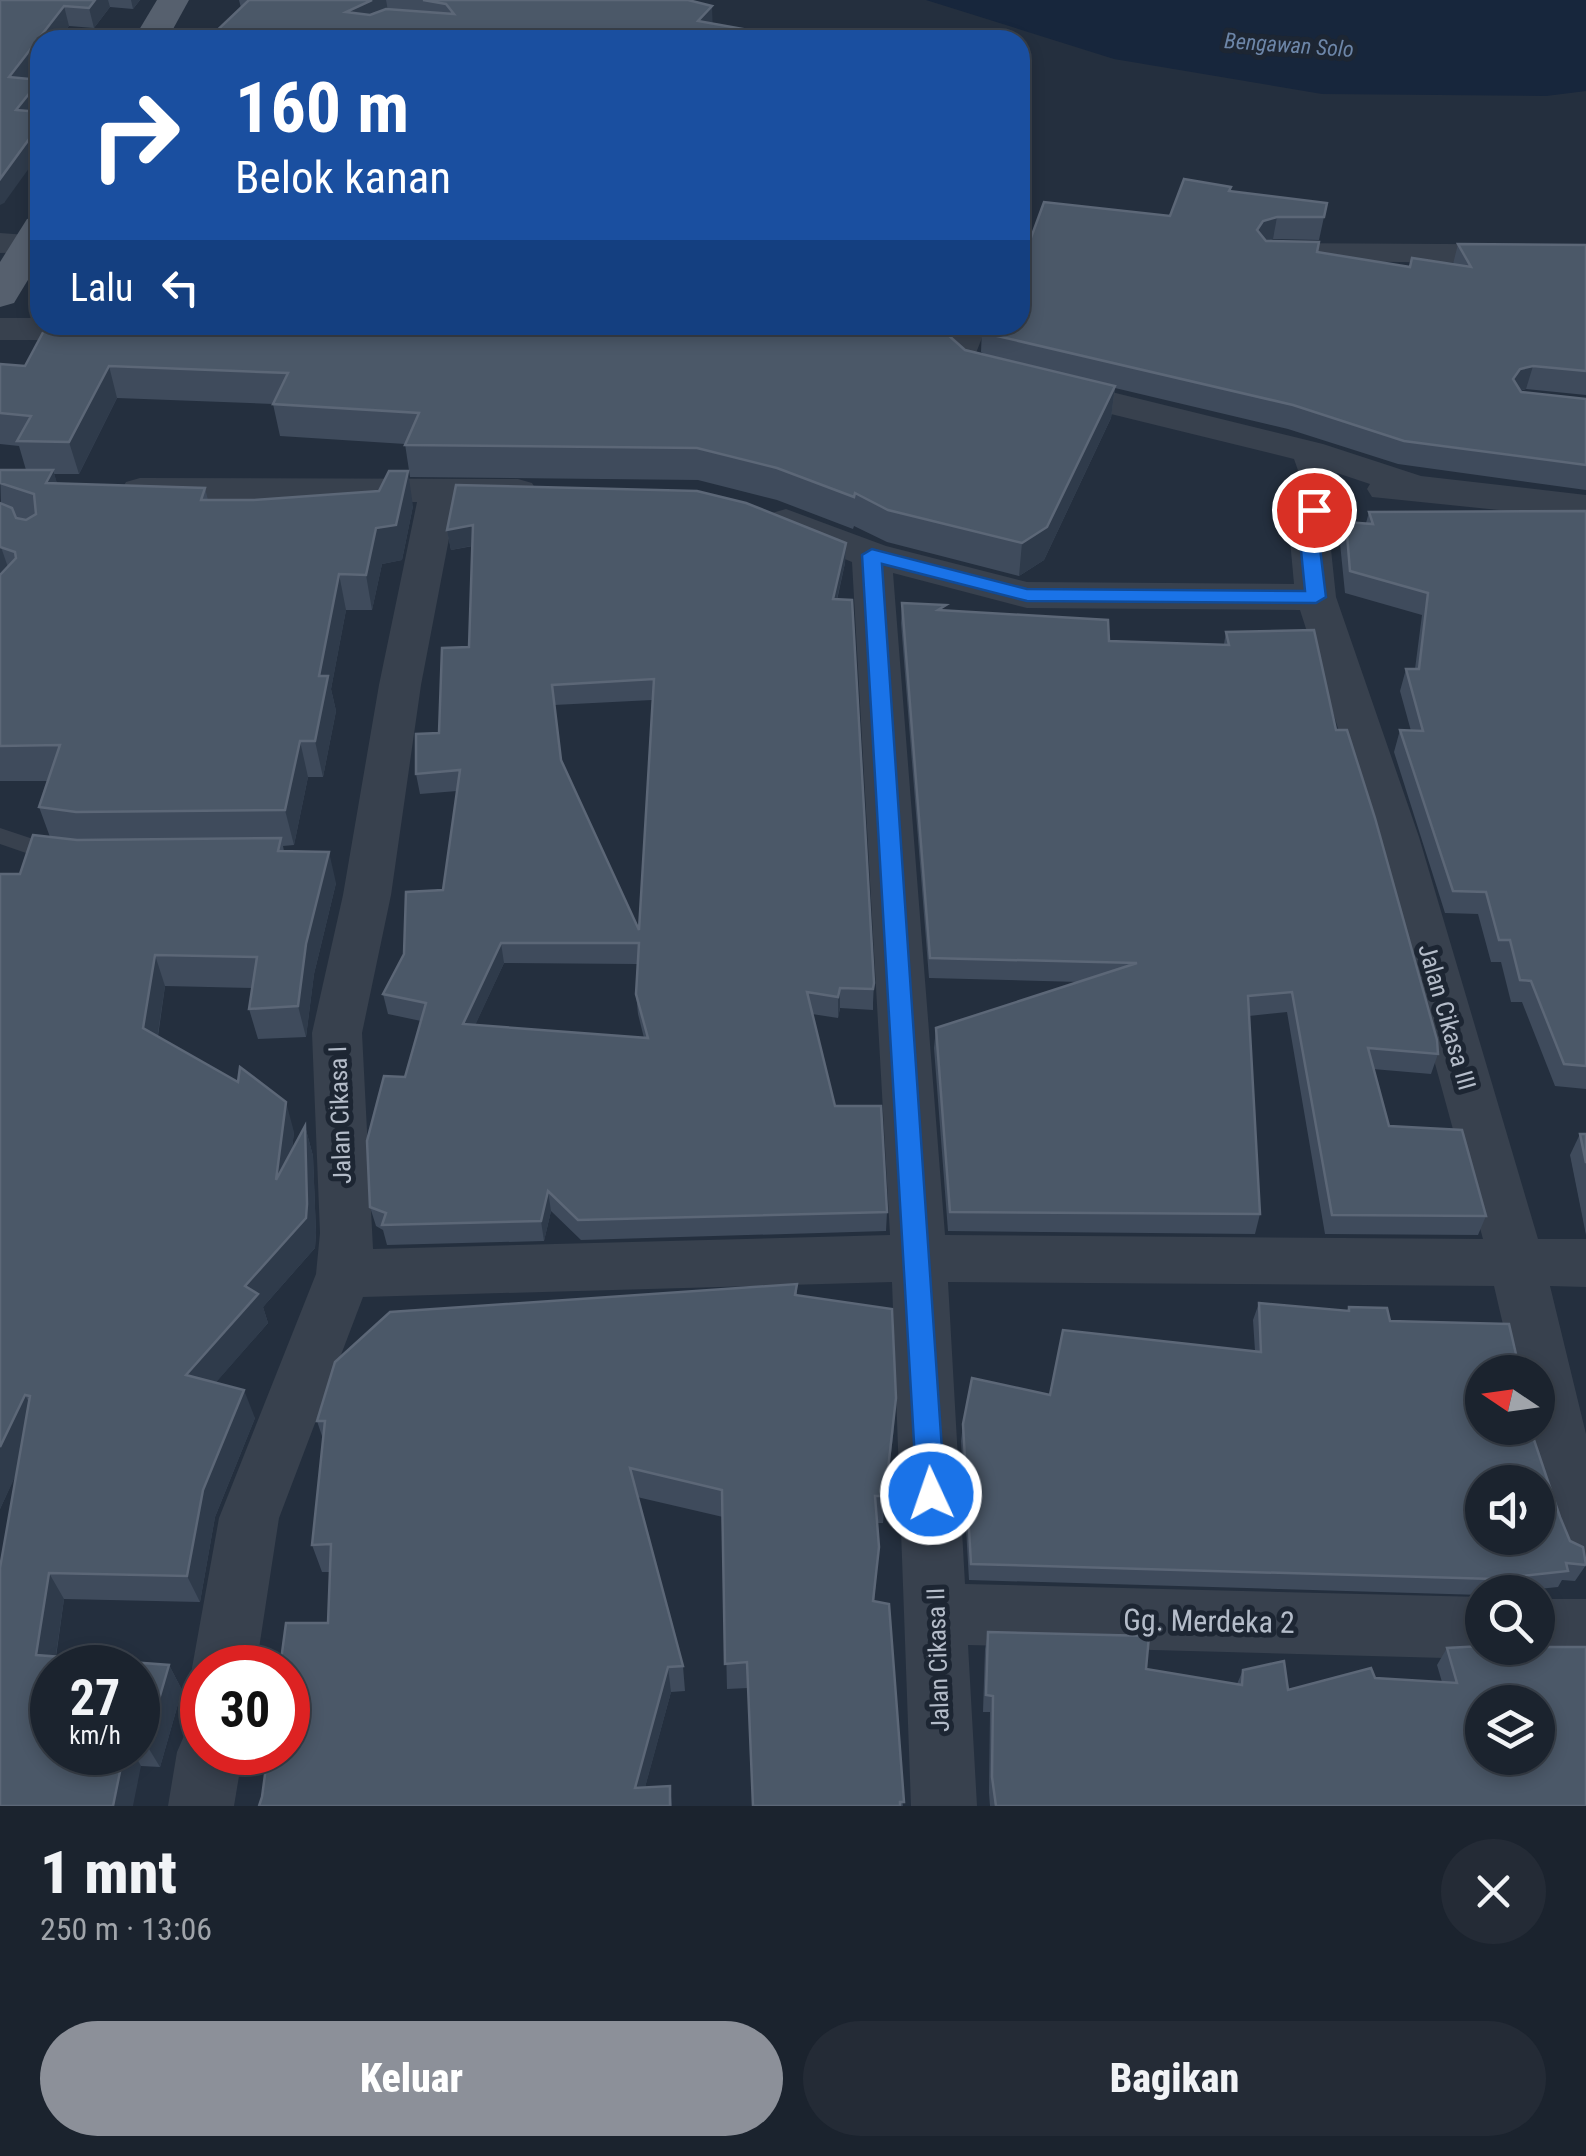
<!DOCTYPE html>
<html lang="id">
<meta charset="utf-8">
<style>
:root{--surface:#1b232e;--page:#242b36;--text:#f1f3f6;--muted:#a0a4aa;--line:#39404a;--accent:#8c9099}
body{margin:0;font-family:"Roboto Condensed",sans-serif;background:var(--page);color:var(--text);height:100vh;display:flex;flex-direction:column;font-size:38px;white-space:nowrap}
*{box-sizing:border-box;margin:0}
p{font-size:32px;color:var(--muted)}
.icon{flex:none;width:55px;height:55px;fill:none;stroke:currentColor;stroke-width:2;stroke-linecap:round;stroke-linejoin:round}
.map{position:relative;height:1806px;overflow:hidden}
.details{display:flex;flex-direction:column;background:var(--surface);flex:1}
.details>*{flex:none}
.guide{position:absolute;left:30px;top:30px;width:1000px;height:305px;border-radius:30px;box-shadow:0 5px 15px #0003,0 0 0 2px var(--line);background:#1a4fa0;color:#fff;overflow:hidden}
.needle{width:65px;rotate:283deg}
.fabs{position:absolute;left:1465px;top:1355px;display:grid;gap:20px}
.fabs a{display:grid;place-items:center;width:90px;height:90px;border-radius:50%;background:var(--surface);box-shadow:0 5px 15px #0003,0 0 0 2px var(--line);font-size:50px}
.speed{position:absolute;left:30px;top:1645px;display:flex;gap:20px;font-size:50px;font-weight:700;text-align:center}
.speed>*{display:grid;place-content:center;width:130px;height:130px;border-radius:50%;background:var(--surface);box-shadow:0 5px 15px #0003,0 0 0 2px var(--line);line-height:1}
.speed small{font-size:25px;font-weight:400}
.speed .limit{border:15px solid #d22;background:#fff;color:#111}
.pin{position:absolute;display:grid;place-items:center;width:85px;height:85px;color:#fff;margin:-42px;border:5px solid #fff;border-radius:50%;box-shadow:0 2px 10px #0007}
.me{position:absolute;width:110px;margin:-55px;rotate:357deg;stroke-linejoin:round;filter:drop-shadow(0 0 8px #0008)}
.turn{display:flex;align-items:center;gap:35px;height:210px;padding:0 40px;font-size:45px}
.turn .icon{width:130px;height:130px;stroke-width:2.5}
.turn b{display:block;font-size:70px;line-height:85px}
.then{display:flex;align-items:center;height:95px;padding:0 40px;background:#0003;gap:20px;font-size:38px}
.round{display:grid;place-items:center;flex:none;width:105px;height:105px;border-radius:52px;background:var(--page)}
.overview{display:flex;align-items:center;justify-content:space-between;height:170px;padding:0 40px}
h1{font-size:60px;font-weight:800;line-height:75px}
.action{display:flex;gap:20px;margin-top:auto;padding:20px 40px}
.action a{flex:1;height:115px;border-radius:60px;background:var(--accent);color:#fff;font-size:40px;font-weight:800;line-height:115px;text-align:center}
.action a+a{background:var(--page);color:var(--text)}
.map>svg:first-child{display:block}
.water{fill:#17263c}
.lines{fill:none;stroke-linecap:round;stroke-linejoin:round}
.lane{fill:#38414e;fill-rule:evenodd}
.street{fill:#38414e;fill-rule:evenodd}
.primary{fill:#56606e;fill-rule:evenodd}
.wall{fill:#3f4b5c;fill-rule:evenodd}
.shaded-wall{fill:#2f3b4b}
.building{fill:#4b5868;stroke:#5c6777;stroke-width:2.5;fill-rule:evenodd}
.route{fill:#1a73e8;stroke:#114b97;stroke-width:2.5}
.labels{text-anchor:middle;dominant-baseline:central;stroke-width:10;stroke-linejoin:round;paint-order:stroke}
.far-water-label{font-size:22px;font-style:italic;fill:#6d86a8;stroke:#1d2633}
.street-label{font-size:25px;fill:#b4bcc9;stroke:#1d2633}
.near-street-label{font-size:30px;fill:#b4bcc9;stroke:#1d2633}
</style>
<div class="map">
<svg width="1586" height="1806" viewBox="0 0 1586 1806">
<rect width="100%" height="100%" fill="#242f3e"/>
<polygon class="water" points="926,0 1586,0 1586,91 1546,96 1322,94 1114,59"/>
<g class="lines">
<polygon class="lane" points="0,828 66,850 69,856 58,864 0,844"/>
<g class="street">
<polygon points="0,233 40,236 40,252 0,253"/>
<polygon points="1274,243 1586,245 1586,265 1262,260 1257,253 1262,246"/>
<polygon points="0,318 40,318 40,325 121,325 124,329 118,336 106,340 0,340"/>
<path d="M951 325H987L976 353 990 362 1323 444 1421 476 1586 495V519L1372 497 1367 489 1370 484 1337 473 1330 540 1336 597 1419 837 1538 1239H1586V1287L1550 1286 1586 1434V1565L1564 1556 1526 1428H1538V1372H1514L1494 1286 948 1282 965 1584 1482 1597V1648H1505L1482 1659 968 1645 977 1806H911L892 1282 363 1297 279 1518 256 1668H202L201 1690 192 1668 219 1518 316 1274 320 1233 312 1033 343 895 379 685 417 502H140L126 498 121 490 126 482 140 478 518 479 532 483 537 491 532 499 456 502 421 685 391 895 362 1033 373 1249 890 1235 852 562 772 529 766 521 772 513 786 509 886 546 1027 582 1294 584 1290 540 1300 476 1294 459 964 378 939 356ZM893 573 1027 608 1300 610 1373 837 1483 1239 945 1235Z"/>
<polygon points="1538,1599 1586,1599 1586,1661 1538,1661 1516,1652 1514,1648 1538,1648"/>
<polygon points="202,1722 202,1752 243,1752 234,1806 168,1806 177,1752 187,1729"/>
</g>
<g class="primary">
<polygon points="157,0 189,0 167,40 133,40"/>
<polygon points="40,216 40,260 14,303 0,307 0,262 27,219"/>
</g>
</g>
<g class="wall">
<polygon points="0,0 140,0 133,9 110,7 94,28 69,26 58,40 40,40 29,79 37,112 4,203"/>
<polygon points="239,0 688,0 712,24 241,8"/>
<path d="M1230 191 1327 203 1319 240 1273 239 1268 241 1317 252 1410 267 1453 264 1458 244 1586 245V395L1526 389 1520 391 1521 392 1586 399V490L1398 464 1288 429 1115 388 1111 418 1044 560 1019 576 887 542 854 526 853 529 777 500 698 480 410 477 405 444 280 436 273 404 117 398 79 474H54L57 484 205 488 208 500 413 506 402 560 382 564 372 610H346L331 689 336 711 323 777H308L294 845 283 846 284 851 336 883 314 974 306 1037 258 1039 249 1009 252 988 165 986 158 1036 294 1132 292 1149 305 1126 313 1156 316 1233 315 1248 263 1307 268 1323 216 1382 255 1418 215 1517 200 1602 64 1599 56 1657 169 1665 182 1690 160 1767 141 1766 0 1806 16 1474 0 1509V874H20L50 837 39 807 48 781H0V503L1 504 0 470H26L19 446 0 444V364L25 366 47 325H948L945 332 965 350 986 355 981 352 982 328 1170 216ZM138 1668V1752H52Z"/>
<polygon points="1586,511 1586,1089 1555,1086 1522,1002 1511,1002 1501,962 1491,962 1478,914 1445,913 1394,752 1400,730 1411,731 1400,691 1406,669 1415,669 1422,615 1345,593 1340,543 1346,522 1366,523 1369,512"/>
<path d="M447 530 846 543 845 563 837 600 874 983 873 1003V1010L840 1008 838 1018 812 1014 835 1106 887 1212 886 1231 581 1240 551 1211 544 1241 387 1245 383 1230 376 1226 370 1207 421 1021 388 1014 383 994 443 890 457 791 420 794 416 774 439 733 469 647 473 546 451 550ZM652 700 639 930 561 760 554 705ZM504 963 637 964 636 994 638 1014 644 1038 475 1025Z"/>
<polygon points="902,603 1109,641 1224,644 1226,632 1336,730 1438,1054 1431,1074 1373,1069 1389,1126 1486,1216 1478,1235 1325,1234 1287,1012 1249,1016 1260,1214 1255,1234 948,1231 934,1048 936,1028 1079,982 929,978 901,623"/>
<polygon points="1580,1134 1586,1134 1586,1235 1570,1155"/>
<polygon points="797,1284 797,1295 894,1427 883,1523 877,1523 879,1547 874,1602 903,1806 753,1806 748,1688 727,1689 723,1517 637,1497 683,1666 685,1691 671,1692 645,1787 670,1786 672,1806 259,1806 328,1623 330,1572 322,1572 312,1545 323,1439 317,1421"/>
<polygon points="1259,1303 1347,1311 1349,1307 1518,1363 1514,1372 1482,1372 1560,1517 1570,1541 1586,1565 1575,1581 1562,1580 1558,1587 1510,1592 1482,1592 1482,1595 969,1580 961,1441 963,1424 1050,1395 1255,1351 1253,1320"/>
<polygon points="988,1632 1146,1669 1237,1684 1243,1670 1288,1690 1375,1678 1442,1682 1437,1665 1447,1648 1586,1806 990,1806 989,1793 990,1712 983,1712 985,1649"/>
</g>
<g class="shaded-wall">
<polygon points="95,0 108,0 110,7 94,28 89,8"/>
<polygon points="131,0 140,0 133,9"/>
<polygon points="372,0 386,0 390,22 346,12"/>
<polygon points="64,6 69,26 58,40 40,40 40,64 15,98 9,77"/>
<polygon points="712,6 713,35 698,21"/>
<polygon points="40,81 40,108 22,130 16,110"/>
<polygon points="40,124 40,153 4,203 0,205 0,179"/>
<polygon points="1277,217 1273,239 1259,244 1257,230 1263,221"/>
<polygon points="109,366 117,398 79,474 69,442"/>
<polygon points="1533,366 1526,389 1513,392 1513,379 1520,369"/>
<polygon points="1115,386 1111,418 1044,560 1019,576 1022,543"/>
<polygon points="53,470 64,505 46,483"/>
<polygon points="408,471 413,506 402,560 382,564 372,610 366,575 376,528"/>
<polygon points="473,525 476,545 451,550 447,530"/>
<polygon points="846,543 845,563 832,620 833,599"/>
<polygon points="1,547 13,582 0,590 0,547"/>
<polygon points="339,574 346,610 331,689 336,711 323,777 315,741 319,676"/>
<polygon points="300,741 308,777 294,845 285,810"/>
<polygon points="329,852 336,883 314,974 306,1037 298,1006 306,944"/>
<polygon points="501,943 504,963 466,1045 463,1024"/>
<polygon points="155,955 165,986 154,1059 143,1028"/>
<polygon points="840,988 840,1008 838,1018 838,997"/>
<polygon points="286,1102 294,1132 285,1210 276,1180"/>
<polygon points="305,1126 313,1156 316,1233 315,1248 263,1307 268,1323 198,1403 186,1375 245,1286"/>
<polygon points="548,1191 551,1211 544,1241 541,1221"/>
<polygon points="244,1390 255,1418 215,1517 200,1602 187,1576 203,1490"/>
<polygon points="25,1395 40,1423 0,1509 0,1447"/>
<polygon points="896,1398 894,1427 883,1523 885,1496"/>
<polygon points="49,1573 64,1599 54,1668 36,1655"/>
<polygon points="169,1665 182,1690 160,1767 146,1744"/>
<polygon points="668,1667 671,1692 640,1806 635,1788"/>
<polygon points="124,1752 133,1752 141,1766 133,1806 113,1806"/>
</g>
<g class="building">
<polygon points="0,0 95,0 89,8 64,6 9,77 40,80 16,110 40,112 40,124 0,179"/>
<polygon points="249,0 372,0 346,12 370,15 386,9 454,14 446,4 423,0 688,0 712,6 698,21 804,40 207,40"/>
<polygon points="1184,179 1231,187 1229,191 1327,203 1324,217 1277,217 1263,221 1257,230 1266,241 1319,242 1317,252 1410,267 1412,258 1471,267 1458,244 1586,245 1586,371 1533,366 1520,369 1513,379 1521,392 1586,399 1586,465 1404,441 1293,405 993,335 982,328 984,325 1020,325 1020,268 1044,202 1170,216"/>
<polygon points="47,325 937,325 965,350 1115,386 1047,527 1022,543 888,510 855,493 854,497 777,468 697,448 405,445 419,413 273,404 288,373 109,366 69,442 17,441 31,416 0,413 0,364 25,366"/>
<polygon points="0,470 53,470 46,483 205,488 201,500 254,500 379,491 389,471 408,471 396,525 376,528 366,575 339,574 319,676 328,676 315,741 300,741 285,810 76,812 39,807 60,745 0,746 0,575 16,558 15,552 0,547 0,503 12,508 16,518 26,520 36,514 34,494 0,483"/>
<path d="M456 485 697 491 746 503 846 543 833 599 852 600 874 983 873 989 840 988 838 997 807 992 835 1106H881L887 1212 578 1220 548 1191 541 1221 382 1225 386 1213 370 1207 367 1141 384 1076 405 1077 426 1003 383 994 404 954 406 892 443 890 460 770 416 774V734L439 733 442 648 469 647 473 525 447 530ZM654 679 639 930 561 760 552 685ZM501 943H639L636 994 648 1038 463 1024Z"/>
<polygon points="1586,511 1586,1066 1564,1064 1531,981 1520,980 1510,940 1499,940 1486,892 1453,891 1400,730 1423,731 1406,669 1419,669 1428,593 1350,571 1346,522 1373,524 1369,512"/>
<polygon points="902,603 946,605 938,610 1108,620 1109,641 1229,645 1226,632 1314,630 1336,730 1347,730 1375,818 1437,1040 1438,1054 1368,1048 1389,1126 1462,1130 1486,1216 1332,1215 1292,992 1248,996 1260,1214 950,1212 936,1028 1137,963 930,958"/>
<polygon points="33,835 77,840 281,838 278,851 329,852 306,944 298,1006 249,1009 257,957 155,955 143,1028 238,1082 240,1067 286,1102 276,1180 305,1126 307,1204 306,1218 245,1286 258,1294 186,1375 244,1390 203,1490 187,1576 49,1573 36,1655 169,1665 146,1744 138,1743 138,1668 52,1668 52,1752 124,1752 113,1806 0,1806 0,1568 30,1396 25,1395 0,1447 0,874 20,874"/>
<polygon points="1580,1134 1586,1134 1586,1163"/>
<polygon points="797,1284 795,1295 892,1309 896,1398 885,1496 875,1496 879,1547 873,1601 889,1604 904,1802 900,1802 900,1806 753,1806 747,1662 725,1664 722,1490 630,1468 683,1666 668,1667 635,1788 670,1786 670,1806 259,1806 262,1797 268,1752 288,1752 288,1668 280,1668 286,1623 328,1623 331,1544 312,1545 325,1421 317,1421 335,1362 390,1312"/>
<path d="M1259 1303 1349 1311V1307L1387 1308 1390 1321 1509 1324 1518 1363H1509L1512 1372H1482V1428H1530L1560 1517 1570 1541 1583 1547 1586 1565 1566 1563 1568 1571 1494 1579 971 1564 963 1424 972 1378 1050 1395 1063 1330 1261 1352ZM1482 1482H1538V1538H1482Z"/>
<path d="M988 1632 1149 1636 1146 1669 1242 1685 1243 1670 1284 1661 1288 1690 1371 1668 1375 1678 1457 1683 1447 1648 1482 1646V1648H1538V1643L1548 1647H1586V1806H996L992 1777 993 1696 986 1695ZM1482 1702H1538V1758H1482Z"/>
</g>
<polygon class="route" points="1314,505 1323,510 1319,540 1326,597 1316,603 1027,601 882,564 945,1494 941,1504 931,1508 921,1504 917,1494 862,555 872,549 1027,589 1305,591 1300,540 1305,510"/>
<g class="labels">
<g class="far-water-label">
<text transform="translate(1289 45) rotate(4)">Bengawan Solo</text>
</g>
<g class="street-label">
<text transform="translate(1447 1017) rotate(74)">Jalan Cikasa III</text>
<text transform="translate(340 1115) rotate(-92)">Jalan Cikasa I</text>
<text transform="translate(938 1660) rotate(-92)">Jalan Cikasa II</text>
</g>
<g class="near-street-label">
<text transform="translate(1209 1621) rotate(1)">Gg. Merdeka 2</text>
</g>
</g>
</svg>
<div class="fabs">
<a><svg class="needle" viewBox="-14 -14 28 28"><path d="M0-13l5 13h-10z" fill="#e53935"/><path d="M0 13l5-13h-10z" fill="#a0a4aa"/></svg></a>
<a><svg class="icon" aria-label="sound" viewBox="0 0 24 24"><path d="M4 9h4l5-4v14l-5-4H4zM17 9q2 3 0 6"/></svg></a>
<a><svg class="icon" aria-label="search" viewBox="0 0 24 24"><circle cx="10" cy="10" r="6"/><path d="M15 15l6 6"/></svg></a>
<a><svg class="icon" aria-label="layers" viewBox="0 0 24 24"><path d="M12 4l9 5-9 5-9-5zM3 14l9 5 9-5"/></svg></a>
</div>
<div class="speed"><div>27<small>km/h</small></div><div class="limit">30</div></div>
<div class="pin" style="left:1314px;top:510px;background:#d93025"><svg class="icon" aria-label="arrive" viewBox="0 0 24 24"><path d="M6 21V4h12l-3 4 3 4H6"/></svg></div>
<svg class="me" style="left:931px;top:1494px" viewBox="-20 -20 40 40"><circle r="17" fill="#1a73e8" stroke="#fff" stroke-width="3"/><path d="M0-11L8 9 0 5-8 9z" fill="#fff"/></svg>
<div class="guide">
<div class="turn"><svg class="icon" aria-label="right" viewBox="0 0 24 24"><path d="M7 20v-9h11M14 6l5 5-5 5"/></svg><div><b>160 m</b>Belok kanan</div></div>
<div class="then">Lalu<svg class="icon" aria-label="left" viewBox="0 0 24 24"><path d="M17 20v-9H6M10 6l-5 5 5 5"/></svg></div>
</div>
</div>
<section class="details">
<div class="overview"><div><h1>1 mnt</h1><p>250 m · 13:06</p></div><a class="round"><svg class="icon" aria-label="close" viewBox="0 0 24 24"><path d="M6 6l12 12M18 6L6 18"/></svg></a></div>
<div class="action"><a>Keluar</a><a>Bagikan</a></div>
</section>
